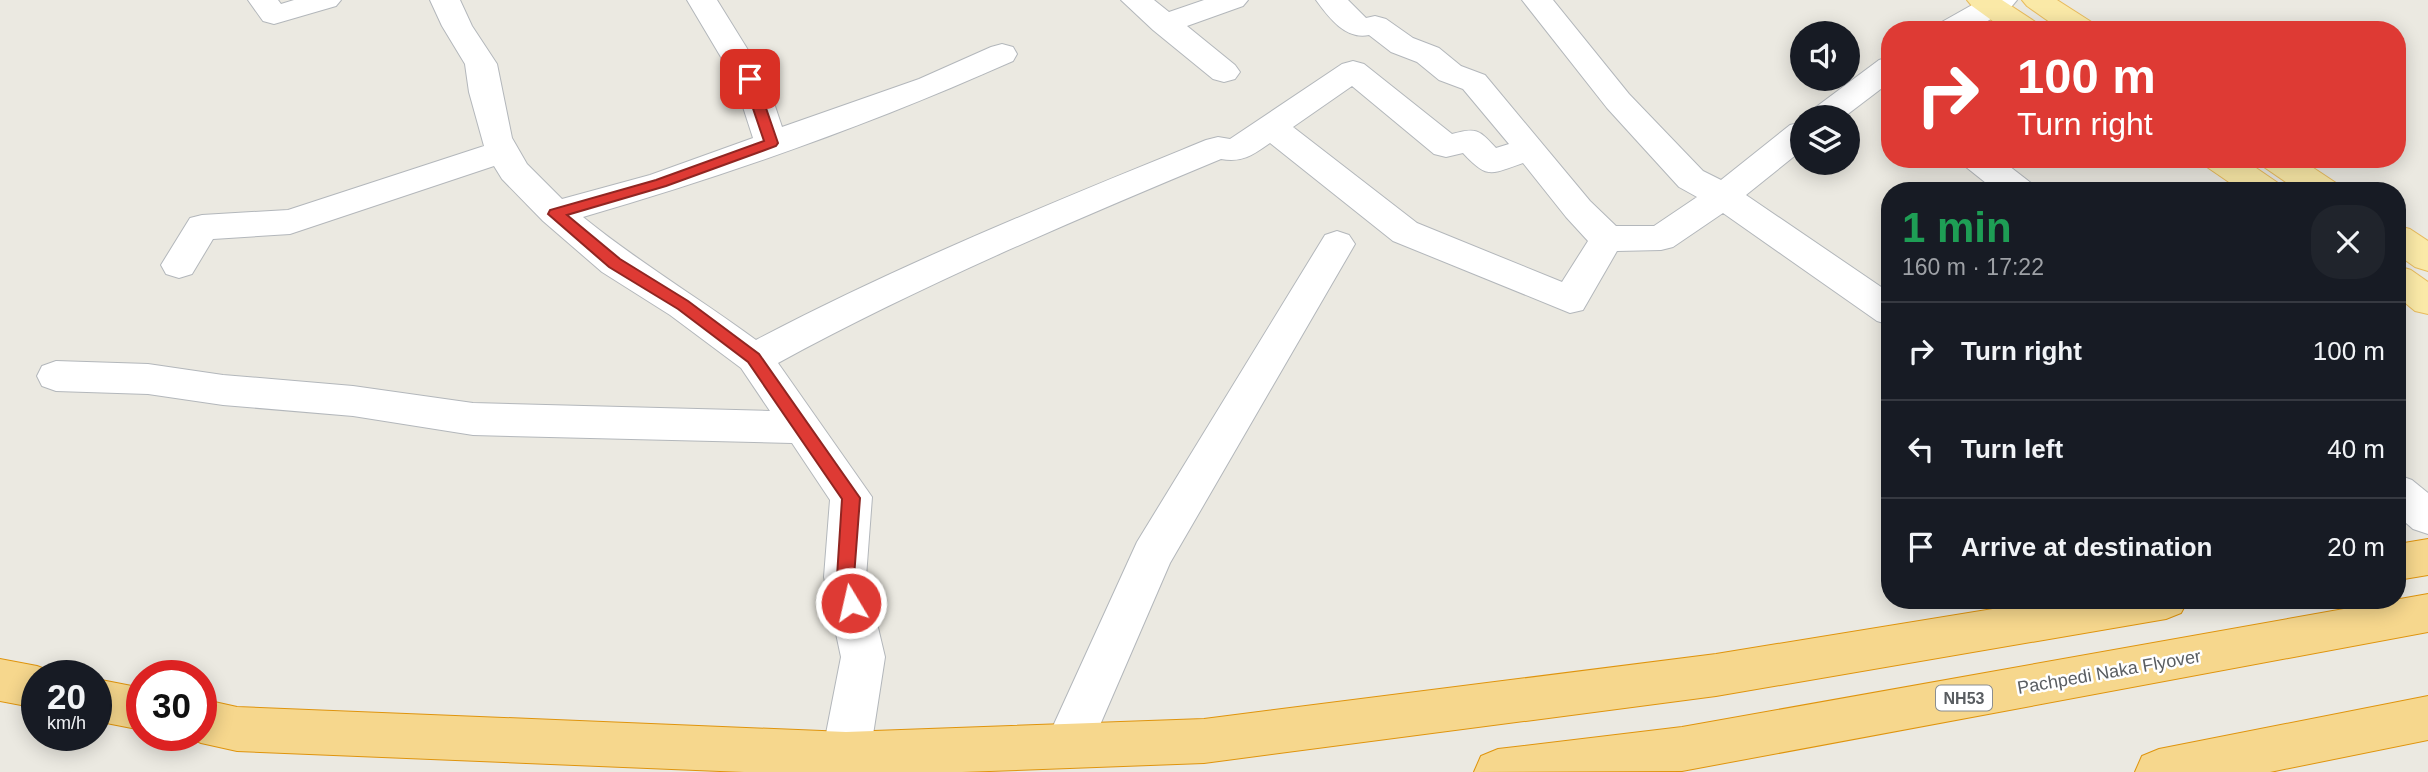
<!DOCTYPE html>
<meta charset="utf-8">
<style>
:root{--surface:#171b24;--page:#20242c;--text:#f1f3f6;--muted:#9ea1a6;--line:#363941}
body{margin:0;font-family:Arial,sans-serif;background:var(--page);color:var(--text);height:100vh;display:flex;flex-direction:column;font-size:26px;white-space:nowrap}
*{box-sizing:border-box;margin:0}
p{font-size:23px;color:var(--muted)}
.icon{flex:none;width:38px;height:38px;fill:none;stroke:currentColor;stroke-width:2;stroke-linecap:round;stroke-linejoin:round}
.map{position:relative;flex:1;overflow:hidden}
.details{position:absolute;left:1881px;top:182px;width:525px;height:427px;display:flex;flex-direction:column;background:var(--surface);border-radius:28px;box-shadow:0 4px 18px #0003}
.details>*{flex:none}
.hud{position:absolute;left:1881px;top:21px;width:525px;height:147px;border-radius:28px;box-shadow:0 4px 18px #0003;background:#de3a34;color:#fff;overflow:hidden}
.fabs{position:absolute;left:1790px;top:21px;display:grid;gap:14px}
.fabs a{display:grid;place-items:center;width:70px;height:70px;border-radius:50%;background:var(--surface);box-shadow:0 4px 18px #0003;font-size:35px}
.speed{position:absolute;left:21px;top:660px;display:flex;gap:14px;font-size:35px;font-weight:700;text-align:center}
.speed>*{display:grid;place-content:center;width:91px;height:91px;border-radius:50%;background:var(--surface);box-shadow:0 4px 18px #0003;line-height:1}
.speed small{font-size:18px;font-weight:400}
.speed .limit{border:10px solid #d22;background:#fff;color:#111}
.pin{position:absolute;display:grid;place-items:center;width:60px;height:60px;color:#fff;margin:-30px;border-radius:14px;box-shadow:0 4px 10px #0006}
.me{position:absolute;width:77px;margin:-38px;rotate:351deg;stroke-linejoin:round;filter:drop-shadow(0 0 5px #0008)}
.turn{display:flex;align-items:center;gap:24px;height:147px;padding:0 21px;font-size:32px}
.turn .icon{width:91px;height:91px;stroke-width:2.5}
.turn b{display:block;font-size:49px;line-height:60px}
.round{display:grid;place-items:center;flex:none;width:74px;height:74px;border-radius:28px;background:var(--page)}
.headline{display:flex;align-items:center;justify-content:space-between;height:119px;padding:0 21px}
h1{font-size:42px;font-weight:700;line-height:52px;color:#1e9e55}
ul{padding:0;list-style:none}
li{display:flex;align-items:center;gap:21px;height:98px;padding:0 21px;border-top:2px solid var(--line)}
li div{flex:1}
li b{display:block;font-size:26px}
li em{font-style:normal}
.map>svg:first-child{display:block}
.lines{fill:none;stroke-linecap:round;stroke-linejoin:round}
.street-casing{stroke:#b3b7bb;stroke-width:2}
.primary-casing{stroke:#e8bb5d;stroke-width:2}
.highway-casing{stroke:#df940d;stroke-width:2}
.street{fill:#fff;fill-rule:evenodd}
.primary{fill:#fae9a7;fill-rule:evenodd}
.highway{fill:#f6d78d;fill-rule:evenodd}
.route{fill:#de3a34;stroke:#902622;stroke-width:2}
.labels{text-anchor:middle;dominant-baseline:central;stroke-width:5;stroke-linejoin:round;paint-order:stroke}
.shield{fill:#fff;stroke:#8b8e90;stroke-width:2}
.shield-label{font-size:16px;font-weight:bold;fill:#595d61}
.street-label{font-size:18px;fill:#595d61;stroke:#fff}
</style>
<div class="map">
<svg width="2428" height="772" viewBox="0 0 2428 772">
<rect width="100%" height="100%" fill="#ebe9e1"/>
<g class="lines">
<g class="street-casing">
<g id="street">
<polygon points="248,0 278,0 281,4 294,0 341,0 336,6 274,24 263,21"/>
<path d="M430 0H460L472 26 497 64 512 138 527 164 562 199 650 175 753 138 734 79 687 0H717L766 79 782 127 919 79 991 47 1002 44 1013 47 1017 54 1013 61C874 123 729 175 583 217 638 262 699 298 756 340 902 263 1054 202 1206 140L1218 137 1230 139 1342 64 1353 61 1364 64 1452 134C1477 127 1479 130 1496 148L1509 144 1463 89 1439 80 1417 62 1391 52 1369 35C1346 40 1329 18 1316 0H1348L1366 18 1375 16 1386 19 1413 38 1439 48 1461 66 1485 75 1590 201 1616 226H1654L1697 197 1679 187 1607 108 1522 0H1553L1629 94 1703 171 1721 180 1790 125 1802 122V150L1746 195 1890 293V325L1877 321 1723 213 1673 247 1661 250 1617 251 1583 310 1570 313 1393 241 1270 143C1253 155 1242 163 1221 159 1070 222 921 285 778 363L872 497 866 577 885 657 870 754 863 770 857 772 829 770 822 754 841 657 824 577 830 500 792 443 473 435 353 416 223 405 148 394 56 391 42 386 37 376 42 366 56 361 148 364 223 375 353 386 473 403 770 411 741 368 670 315 602 272 543 221 502 179 494 166 290 234 213 239 192 274 179 278 166 274 161 265 190 218 202 215 288 210 484 146 469 92 465 64 442 26ZM1352 86 1434 154 1446 157 1463 153C1488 180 1491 174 1523 163L1566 217 1588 241 1562 282 1417 223 1293 127Z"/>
<polygon points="1121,0 1154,0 1169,12 1204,0 1248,0 1243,6 1187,26 1235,65 1240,72 1235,79 1224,82 1213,79 1153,30"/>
<polygon points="1981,0 2017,0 2012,6 1973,30 1936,30 1940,23"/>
<polygon points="1890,57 1890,82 1844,117 1807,117 1812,110 1879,60"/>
<polygon points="1962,159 2000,159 2031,183 2036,191 1996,191 1966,167"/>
<polygon points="1337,231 1349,235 1355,244 1170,563 1084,762 1067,768 1050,762 1044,746 1137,542 1325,235"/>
<polygon points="2398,475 2412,480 2428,493 2428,534 2413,529 2398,516"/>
</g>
</g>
<g class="primary-casing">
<g id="primary">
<polygon points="1967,0 2002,0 2037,23 2041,30 2005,30 1972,6"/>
<polygon points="2022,0 2057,0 2093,23 2097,30 2061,30 2027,6"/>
<polygon points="2203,159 2243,159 2278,183 2283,191 2242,191 2207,167"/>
<polygon points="2260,159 2300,159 2336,183 2341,191 2299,191 2264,167"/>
<polygon points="2398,226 2410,229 2428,241 2428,271 2415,267 2398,255"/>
<polygon points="2398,266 2411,270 2428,282 2428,314 2415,311 2398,297"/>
</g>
</g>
<g class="highway-casing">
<g id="highway">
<polygon points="2428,539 2428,575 2398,580 2398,544"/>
<polygon points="2428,594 2428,632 1682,771 1474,772 1481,756 1498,749 1682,727"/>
<polygon points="2048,600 2188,600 2181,613 2166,619 1716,696 1204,763 962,772 744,772 237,751 201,743 184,735 201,735 201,699 237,707 846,732 1204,719 1716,654"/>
<polygon points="0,659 37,666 53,672 55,676 37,676 37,708 0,701"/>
<polygon points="96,679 142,688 142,730 96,721"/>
<polygon points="2428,696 2428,740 2270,772 2135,772 2142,756 2159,749"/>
</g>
</g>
<use href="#street" class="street"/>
<use href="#primary" class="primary"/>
<use href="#highway" class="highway"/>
</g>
<polygon class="route" points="750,75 756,79 778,143 776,146 666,186 567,215 620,259 688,301 759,354 860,498 854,577 860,603 858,609 851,611 845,609 837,577 842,499 748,362 678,309 609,267 548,214 550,210 656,180 764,141 743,79"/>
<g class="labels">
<rect class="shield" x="1936" y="685.5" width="56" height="25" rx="5"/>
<g class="shield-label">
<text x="1964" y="698">NH53</text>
</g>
<g class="street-label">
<text transform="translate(2109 672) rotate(-10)">Pachpedi Naka Flyover</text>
</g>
</g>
</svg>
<div class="fabs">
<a><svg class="icon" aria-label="sound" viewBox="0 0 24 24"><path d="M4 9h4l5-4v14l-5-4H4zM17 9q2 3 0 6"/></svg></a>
<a><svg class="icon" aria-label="layers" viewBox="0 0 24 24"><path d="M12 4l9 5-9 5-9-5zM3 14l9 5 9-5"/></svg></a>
</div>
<div class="speed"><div>20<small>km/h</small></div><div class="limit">30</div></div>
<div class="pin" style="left:750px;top:79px;background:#d93025"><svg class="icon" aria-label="arrive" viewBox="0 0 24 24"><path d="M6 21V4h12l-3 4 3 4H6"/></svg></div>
<svg class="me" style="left:851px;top:603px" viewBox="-20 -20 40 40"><circle r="17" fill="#de3a34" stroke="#fff" stroke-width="3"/><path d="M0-11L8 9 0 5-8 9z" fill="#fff"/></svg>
<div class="hud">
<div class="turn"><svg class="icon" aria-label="right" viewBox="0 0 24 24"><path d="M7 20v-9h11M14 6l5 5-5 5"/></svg><div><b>100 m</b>Turn right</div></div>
</div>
<section class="details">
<div class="headline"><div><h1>1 min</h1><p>160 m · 17:22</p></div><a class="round"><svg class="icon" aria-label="close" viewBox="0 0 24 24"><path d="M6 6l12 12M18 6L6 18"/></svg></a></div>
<ul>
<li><svg class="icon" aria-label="right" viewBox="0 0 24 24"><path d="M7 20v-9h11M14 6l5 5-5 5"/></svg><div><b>Turn right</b></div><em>100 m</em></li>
<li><svg class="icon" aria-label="left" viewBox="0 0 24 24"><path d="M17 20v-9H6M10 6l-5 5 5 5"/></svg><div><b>Turn left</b></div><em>40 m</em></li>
<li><svg class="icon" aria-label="arrive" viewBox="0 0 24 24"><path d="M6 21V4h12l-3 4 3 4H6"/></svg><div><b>Arrive at destination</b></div><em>20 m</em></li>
</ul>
</section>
</div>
